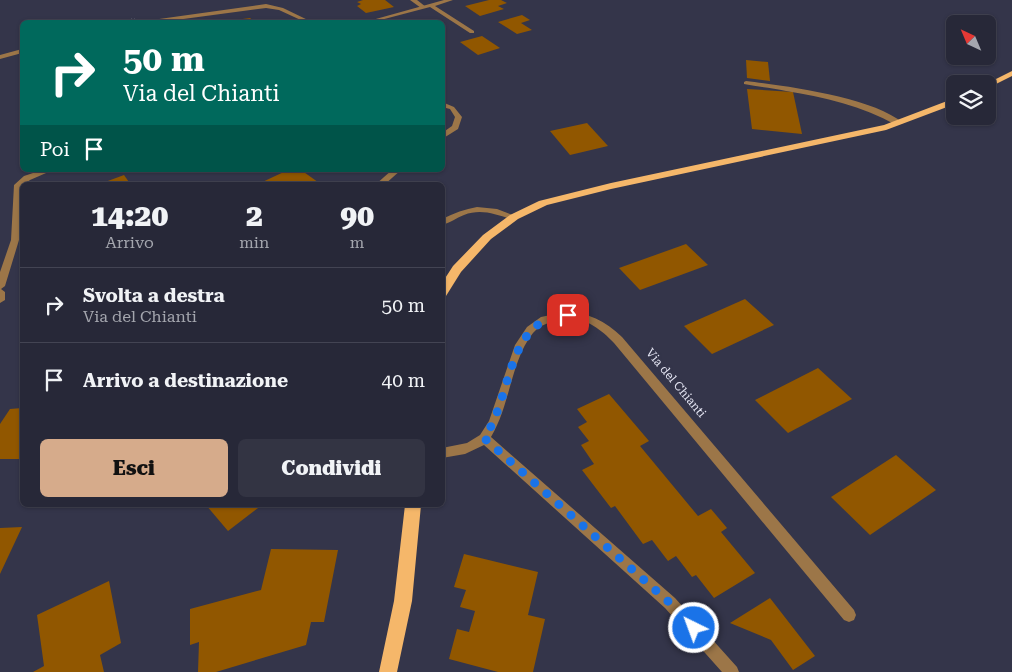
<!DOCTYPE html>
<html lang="it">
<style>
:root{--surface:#272838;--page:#333443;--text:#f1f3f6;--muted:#a4a6ae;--line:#434453;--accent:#d6ab8b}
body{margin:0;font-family:"Roboto Serif",serif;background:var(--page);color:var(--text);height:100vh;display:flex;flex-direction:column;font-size:19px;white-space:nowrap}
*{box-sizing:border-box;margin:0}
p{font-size:16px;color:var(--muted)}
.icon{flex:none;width:28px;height:28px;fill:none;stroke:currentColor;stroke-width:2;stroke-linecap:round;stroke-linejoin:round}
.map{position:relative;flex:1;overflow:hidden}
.side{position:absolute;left:20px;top:182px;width:425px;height:325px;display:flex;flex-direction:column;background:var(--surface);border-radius:8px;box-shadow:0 1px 4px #0004,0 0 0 1px var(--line)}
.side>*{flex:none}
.hud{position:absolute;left:20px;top:20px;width:425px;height:152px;border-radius:8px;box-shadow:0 1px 4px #0004,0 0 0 1px var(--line);background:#00695c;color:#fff;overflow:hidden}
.needle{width:32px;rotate:316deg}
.fabs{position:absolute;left:946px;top:15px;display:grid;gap:10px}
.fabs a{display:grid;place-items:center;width:50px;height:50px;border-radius:8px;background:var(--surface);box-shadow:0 1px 4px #0004,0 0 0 1px var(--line);font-size:25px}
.pin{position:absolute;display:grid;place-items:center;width:42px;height:42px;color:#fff;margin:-21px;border-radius:10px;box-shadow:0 2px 8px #0006}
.me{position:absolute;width:55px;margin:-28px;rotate:318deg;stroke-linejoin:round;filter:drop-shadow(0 0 4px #0008)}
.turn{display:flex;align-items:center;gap:18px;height:105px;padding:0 20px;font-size:22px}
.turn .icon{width:65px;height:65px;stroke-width:2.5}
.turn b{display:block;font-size:35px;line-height:42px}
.then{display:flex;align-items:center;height:48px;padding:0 20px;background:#0003;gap:10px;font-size:19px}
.eta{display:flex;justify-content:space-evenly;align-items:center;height:85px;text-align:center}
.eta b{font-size:30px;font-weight:800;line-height:35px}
.action{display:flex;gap:10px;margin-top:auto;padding:10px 20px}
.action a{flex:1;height:58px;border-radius:8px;background:var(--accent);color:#111;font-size:20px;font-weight:800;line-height:58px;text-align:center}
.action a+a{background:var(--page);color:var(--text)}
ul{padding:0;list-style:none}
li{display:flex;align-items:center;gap:15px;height:75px;padding:0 20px;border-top:1px solid var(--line)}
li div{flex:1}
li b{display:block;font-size:19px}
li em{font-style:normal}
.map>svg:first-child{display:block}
.building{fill:#915700}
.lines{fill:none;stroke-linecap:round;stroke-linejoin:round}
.path{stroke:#7b7c8e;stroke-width:2;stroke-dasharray:1 2.5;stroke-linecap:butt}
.lane{fill:#9c7648;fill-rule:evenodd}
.street{fill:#9c7648;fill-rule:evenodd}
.primary{fill:#f5b76a;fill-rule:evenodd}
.route{stroke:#1a73e8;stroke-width:9;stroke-dasharray:0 16.2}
.labels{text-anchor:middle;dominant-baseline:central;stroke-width:5;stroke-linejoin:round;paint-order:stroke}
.street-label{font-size:12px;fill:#e5e6f4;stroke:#34354a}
</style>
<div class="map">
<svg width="1012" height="672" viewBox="0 0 1012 672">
<rect width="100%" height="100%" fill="#34354a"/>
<g class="building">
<polygon points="363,0 385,0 394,7 366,13 357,6 361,4 357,2"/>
<polygon points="489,0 501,0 507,3 498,6 504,9 480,16 465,6"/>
<polygon points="522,15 530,20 521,23 532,30 517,34 498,22"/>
<polygon points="250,18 255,22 228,22 235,20"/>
<polygon points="482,36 500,48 478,55 460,42"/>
<polygon points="746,60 768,62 770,81 747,78"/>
<polygon points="747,89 793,92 802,134 752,129"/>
<polygon points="587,123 608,146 570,155 550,131"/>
<polygon points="288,170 301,170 322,185 256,185"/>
<polygon points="124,175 131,185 97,185"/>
<polygon points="686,244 708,265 640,290 619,268"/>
<polygon points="745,299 774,325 712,354 684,326"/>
<polygon points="818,368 852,399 788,433 755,400"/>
<polygon points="609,394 649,441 640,446 698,516 711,509 727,528 721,532 755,573 714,598 696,575 692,577 676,556 668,561 652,540 643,544 615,506 611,508 582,470 594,464 581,445 589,441 578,427 587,422 577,409"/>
<polygon points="22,408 22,459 0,459 0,424 10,409"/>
<polygon points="896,455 936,490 870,535 831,497"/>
<polygon points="206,505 262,505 228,531"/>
<polygon points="22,527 0,574 0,528"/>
<polygon points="271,549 338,550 324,622 311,622 306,645 216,672 198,672 199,642 190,645 190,609 261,590"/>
<polygon points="464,554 538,572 528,615 545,619 533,672 498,672 449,659 457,629 469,632 475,611 460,607 466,590 454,587"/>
<polygon points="109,581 121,643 100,655 104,672 33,672 44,666 37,615"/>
<polygon points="770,598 815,656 793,670 771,640 730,623"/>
</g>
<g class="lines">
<polyline class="path" points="121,22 135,19"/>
<g class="lane">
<polygon points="410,0 417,0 426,7 421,8"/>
<path d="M746 81C786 86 872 97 903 123L896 125C862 106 825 97 786 91 772 88 758 87 744 84V82Z"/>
</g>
<g class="street">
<polygon points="444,0 453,0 435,6 474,31 474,33 470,33 430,7 373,22 365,22"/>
<polygon points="266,4 283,8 312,22 305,22 279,10 266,8 161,22 149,22 152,20"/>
<polygon points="22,49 22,53 0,59 0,55"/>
<polygon points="442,102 454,107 462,117 458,129 442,139 442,133 452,126 455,117 450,109 442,107"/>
<polygon points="42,170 53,170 30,180 22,186 19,240 5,286 1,289 5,292 5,300 0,303 0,272 11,240 14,185 24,176"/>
<polygon points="392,170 401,170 384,185 375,185"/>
<path d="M477 207 497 209 518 217 514 220C497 215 482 208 464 215 456 218 450 223 442 225V219C454 213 465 209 477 207Z"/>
<path d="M565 312C588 312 605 321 622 337L854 610 856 615 854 620 849 622 844 620 614 343C600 328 582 315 560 319 550 322 540 325 533 333 511 360 510 406 491 437L675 598 737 667 739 672H722L665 608 484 445 465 454 442 458V448L467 443 480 435 489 421 515 345 527 327 541 317Z"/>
</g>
<g class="primary">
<polygon points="1012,71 1012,76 988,88 986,84"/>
<polygon points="955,98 955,104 886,130 611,189 547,205 518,219 491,239 461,272 446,296 442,297 442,283 453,266 483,235 510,215 539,201 611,183 884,125"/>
<polygon points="405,505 421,505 412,601 397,672 379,672 394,601"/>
</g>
</g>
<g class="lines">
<path class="route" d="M568 315C505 317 513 398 484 438L670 603 694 628"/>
</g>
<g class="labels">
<g class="street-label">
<text transform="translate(676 383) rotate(50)">Via del Chianti</text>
</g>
</g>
</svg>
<div class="fabs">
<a><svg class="needle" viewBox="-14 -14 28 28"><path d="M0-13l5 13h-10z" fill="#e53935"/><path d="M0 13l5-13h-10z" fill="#a4a6ae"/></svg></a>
<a><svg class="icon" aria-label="layers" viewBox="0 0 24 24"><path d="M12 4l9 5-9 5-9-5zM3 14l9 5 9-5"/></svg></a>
</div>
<div class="pin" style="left:568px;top:315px;background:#d93025"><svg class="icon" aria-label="arrive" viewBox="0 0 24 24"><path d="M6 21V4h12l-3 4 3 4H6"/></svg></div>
<svg class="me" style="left:694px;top:628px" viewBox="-20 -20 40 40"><circle r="17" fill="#1a73e8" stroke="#fff" stroke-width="3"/><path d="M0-11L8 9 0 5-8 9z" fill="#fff"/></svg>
<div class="hud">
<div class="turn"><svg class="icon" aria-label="right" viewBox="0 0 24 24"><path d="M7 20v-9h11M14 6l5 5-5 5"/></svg><div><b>50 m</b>Via del Chianti</div></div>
<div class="then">Poi<svg class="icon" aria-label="arrive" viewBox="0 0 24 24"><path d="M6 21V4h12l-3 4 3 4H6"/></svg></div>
</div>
<section class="side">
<div class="eta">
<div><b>14:20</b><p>Arrivo</p></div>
<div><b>2</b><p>min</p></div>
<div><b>90</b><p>m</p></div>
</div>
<ul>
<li><svg class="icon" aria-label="right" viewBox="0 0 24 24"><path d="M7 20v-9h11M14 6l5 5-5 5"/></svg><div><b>Svolta a destra</b><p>Via del Chianti</p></div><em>50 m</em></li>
<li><svg class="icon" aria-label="arrive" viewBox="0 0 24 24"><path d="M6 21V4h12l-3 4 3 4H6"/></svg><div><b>Arrivo a destinazione</b></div><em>40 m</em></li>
</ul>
<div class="action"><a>Esci</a><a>Condividi</a></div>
</section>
</div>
